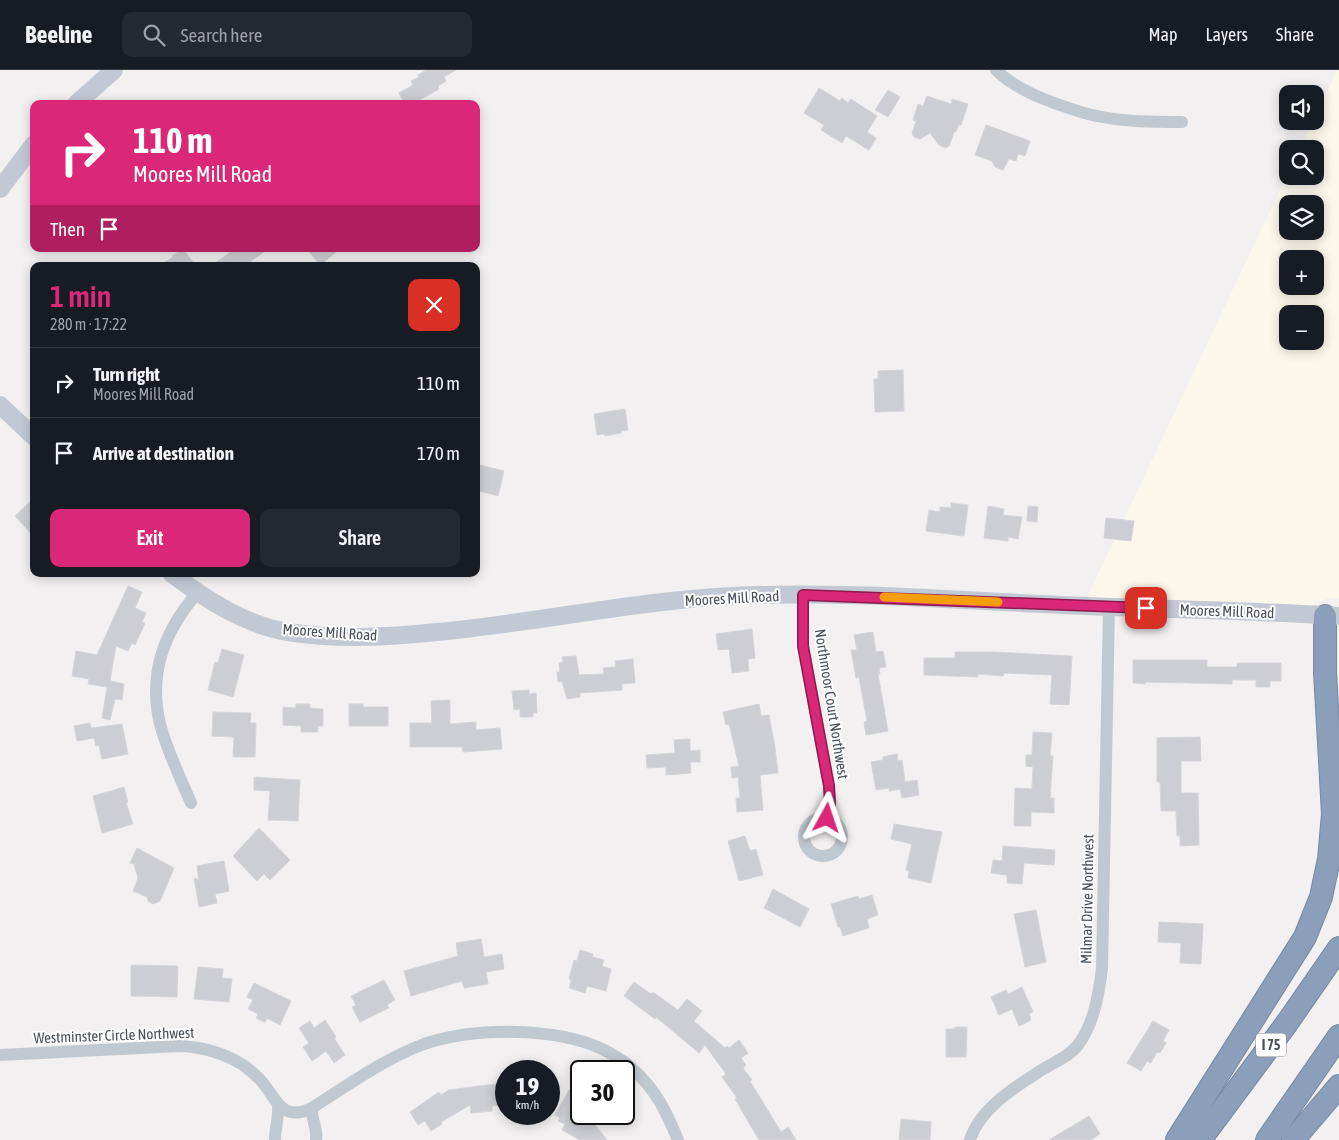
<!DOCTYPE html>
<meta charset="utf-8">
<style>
:root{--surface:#171b24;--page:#242831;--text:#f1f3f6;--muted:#9ea1a6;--line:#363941;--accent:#db2777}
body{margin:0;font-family:"Asap Condensed",sans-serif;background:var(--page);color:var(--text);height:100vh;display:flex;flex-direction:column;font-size:19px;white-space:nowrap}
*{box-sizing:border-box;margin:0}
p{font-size:16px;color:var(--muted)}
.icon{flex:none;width:28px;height:28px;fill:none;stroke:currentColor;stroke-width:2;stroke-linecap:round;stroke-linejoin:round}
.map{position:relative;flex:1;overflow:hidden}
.side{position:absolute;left:30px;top:192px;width:450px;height:315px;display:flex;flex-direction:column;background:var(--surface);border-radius:10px;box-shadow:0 2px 12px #0003}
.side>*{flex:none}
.banner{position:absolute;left:30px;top:30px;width:450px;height:152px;border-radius:10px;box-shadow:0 2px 12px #0003;background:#db2777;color:#fff;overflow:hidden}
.fabs{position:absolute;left:1279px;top:15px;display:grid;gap:10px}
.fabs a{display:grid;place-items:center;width:45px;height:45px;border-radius:10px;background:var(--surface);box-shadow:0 2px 12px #0003;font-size:25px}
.speed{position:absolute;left:495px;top:990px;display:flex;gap:10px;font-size:25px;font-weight:700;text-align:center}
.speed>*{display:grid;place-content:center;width:65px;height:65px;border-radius:50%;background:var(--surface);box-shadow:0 2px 12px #0003;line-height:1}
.speed small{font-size:12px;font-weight:400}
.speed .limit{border:2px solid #111;border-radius:8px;background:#fff;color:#111}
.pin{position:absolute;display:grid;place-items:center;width:42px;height:42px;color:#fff;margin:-21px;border-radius:10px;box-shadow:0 2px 8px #0006}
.me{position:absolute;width:55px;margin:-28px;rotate:5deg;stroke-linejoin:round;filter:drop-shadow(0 0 4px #0008)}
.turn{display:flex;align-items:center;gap:18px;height:105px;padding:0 20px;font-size:22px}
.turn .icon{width:65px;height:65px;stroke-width:2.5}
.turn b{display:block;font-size:35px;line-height:42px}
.then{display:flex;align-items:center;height:48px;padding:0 20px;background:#0003;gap:10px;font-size:19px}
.round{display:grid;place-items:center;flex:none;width:52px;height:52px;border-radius:10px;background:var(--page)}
.overview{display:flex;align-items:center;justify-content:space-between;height:85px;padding:0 20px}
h1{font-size:30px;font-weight:600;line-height:38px;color:var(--accent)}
.cta{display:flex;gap:10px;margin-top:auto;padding:10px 20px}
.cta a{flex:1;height:58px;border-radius:10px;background:var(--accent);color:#fff;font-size:20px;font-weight:600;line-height:58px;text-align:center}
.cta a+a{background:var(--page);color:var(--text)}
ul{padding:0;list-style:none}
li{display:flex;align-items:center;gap:15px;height:70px;padding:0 20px;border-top:1px solid var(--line)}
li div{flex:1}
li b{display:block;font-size:19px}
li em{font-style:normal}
header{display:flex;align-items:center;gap:30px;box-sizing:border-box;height:70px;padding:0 25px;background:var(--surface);border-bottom:1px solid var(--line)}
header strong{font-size:24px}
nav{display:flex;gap:28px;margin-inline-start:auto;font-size:18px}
.search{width:350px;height:45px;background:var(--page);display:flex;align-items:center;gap:12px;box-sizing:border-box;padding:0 18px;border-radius:10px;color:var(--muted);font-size:19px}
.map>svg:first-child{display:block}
.commercial{fill:#fbf7eb;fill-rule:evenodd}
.building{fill:#cdced4;stroke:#d4d5da}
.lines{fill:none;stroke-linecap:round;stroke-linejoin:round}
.highway-casing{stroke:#7689a6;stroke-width:24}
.street{stroke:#c1c9d0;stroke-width:12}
.secondary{stroke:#c2c9d5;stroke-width:18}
.highway{stroke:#8b9eba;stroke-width:22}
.route-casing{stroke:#8e194d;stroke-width:12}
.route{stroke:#db2777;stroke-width:9}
.slow{stroke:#f59e0b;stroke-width:9}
.labels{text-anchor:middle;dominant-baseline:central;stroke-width:4;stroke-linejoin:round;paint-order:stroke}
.shield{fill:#fff;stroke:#80858c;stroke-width:1}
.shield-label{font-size:14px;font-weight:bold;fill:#49515b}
.street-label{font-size:15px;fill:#49515b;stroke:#fff}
</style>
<header>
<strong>Beeline</strong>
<div class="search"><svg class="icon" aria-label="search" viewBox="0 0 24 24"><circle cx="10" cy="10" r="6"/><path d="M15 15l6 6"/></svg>Search here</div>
<nav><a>Map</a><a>Layers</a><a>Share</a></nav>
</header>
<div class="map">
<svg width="1339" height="1070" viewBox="0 0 1339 1070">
<rect width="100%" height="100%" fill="#f2f0f0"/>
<path class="commercial" d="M1337 0H1339V528H1329L1274 550 1080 542 1287 105 1288 106H1315V79H1300L1313 51H1315V47ZM1288 134H1315V161H1288ZM1288 189H1315V216H1288ZM1288 244H1315V271H1288Z"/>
<g class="building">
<polygon points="426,0 456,0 444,7 446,11 438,16 439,19 418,31 417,29 409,34 405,34 399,23 413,15 411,11 419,7 418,5"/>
<polygon points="819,18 840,31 842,28 848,33 851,29 877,46 867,62 876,68 869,80 846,66 842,73 821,60 824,55 804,43"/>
<polygon points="888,20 900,27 888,47 875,40"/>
<polygon points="927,26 951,34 952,29 968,34 961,55 959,54 956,62 954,62 949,76 945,78 939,75 930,63 920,69 914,67 912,63 916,51 913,50 918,34 923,36"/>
<polygon points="986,55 1030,71 1025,86 1018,84 1016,91 1009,89 1003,100 995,97 992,91 975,85"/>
<polygon points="183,179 196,196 159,196 173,187 172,186"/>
<polygon points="235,179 268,179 244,196 211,196"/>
<polygon points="307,179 340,179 320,195"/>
<polygon points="903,300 904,341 875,342 874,309 878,309 878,301"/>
<polygon points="625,339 628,360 621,361 621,363 605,366 604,364 597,365 594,344"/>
<polygon points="476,394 504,401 498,426 476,420"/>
<polygon points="34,428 34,467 15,446"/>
<polygon points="951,433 968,435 964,466 926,461 929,440 940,442 940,437 951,438"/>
<polygon points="988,436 1004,439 1003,445 1022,447 1018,469 1008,467 1008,471 984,468"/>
<polygon points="1028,436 1038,437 1037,452 1027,451"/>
<polygon points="1106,448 1134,451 1131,471 1104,468"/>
<polygon points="128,516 142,522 135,538 146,543 142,552 145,553 135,575 132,573 128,581 116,576 110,611 124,614 122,630 115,629 110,650 102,648 107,617 88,614 89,609 72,606 76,581 97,585"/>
<polygon points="752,559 755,588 748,589 749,601 732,603 729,579 718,580 716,564"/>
<polygon points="873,562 876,582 883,581 886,597 879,598 880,604 878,604 888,661 866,665 864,652 867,651 859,607 856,608 851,580 857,580 854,565"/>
<polygon points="222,579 244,585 233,627 208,620 215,592 218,593"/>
<polygon points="955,582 993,582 1072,586 1069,635 1050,634 1052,605 1004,603 1003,606 978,604 978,607 924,605 924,588 955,588"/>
<polygon points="576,586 579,605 604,604 603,598 616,597 615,591 633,589 635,613 622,614 622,620 580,623 580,627 567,629 562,612 558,612 557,602 560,602 559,593 563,592 562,587"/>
<polygon points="1133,590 1207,590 1207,597 1237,597 1237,593 1281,593 1281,611 1270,611 1270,617 1256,617 1256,610 1232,610 1232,614 1145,612 1145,614 1133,613"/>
<polygon points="529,620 529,624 536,623 537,643 533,643 533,647 520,647 520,639 514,640 512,621"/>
<polygon points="450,630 450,654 476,652 476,660 500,658 502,679 463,682 462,677 410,677 410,653 432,653 431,631"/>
<polygon points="296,634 310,634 310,638 323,639 323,656 318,656 318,662 301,662 301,656 283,655 283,637 296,638"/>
<polygon points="349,634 363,634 363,637 388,637 388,656 349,656"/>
<polygon points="759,634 761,646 769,645 775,677 778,703 760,705 763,740 737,742 736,728 740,728 738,707 732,708 731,697 739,696 729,654 726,655 723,642"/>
<polygon points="213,642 251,643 250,653 256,653 255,687 233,687 234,667 212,666"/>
<polygon points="90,653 91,658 122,654 128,684 102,689 99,675 96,676 94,668 77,671 74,656"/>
<polygon points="1033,662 1052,663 1050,686 1053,686 1050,728 1054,728 1054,743 1031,742 1031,756 1014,756 1015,718 1032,719 1033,697 1026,696 1026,685 1032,685"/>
<polygon points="1200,667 1201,691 1181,691 1181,723 1198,723 1199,775 1180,776 1180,766 1177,766 1176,741 1161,741 1160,712 1157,712 1157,668"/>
<polygon points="690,669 690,681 700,680 700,692 690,692 691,703 666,705 666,697 647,698 646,685 675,683 674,670"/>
<polygon points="897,684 898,691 902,690 905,712 917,710 919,725 902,728 900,719 889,721 889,718 876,720 871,692 883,690 883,687"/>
<polygon points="254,707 300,710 298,751 268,750 270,721 254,720"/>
<polygon points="124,717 128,732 126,733 133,754 102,763 93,726"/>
<polygon points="894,754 942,762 931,813 908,808 909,801 906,800 912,774 891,769"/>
<polygon points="259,758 290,790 270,810 264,804 257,811 233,786"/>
<polygon points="745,766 750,781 756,779 763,805 739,811 728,771"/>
<polygon points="1003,776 1055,780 1054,795 1024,793 1022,814 1007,813 1007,805 991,803 993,790 1002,791"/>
<polygon points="137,778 174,798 160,831 153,834 148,831 147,827 133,821 138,808 134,794 130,793"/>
<polygon points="224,791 229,821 215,824 217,833 199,837 194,808 199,810 197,796"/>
<polygon points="773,819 809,839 800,857 764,838"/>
<polygon points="872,825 878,845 867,849 869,858 843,866 840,857 838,857 831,834 858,826 859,829"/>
<polygon points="1036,840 1046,892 1025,897 1014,844"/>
<polygon points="1159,852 1203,854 1201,894 1180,893 1181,873 1158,872"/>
<polygon points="481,869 484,887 502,884 504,899 486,902 488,914 464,918 462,911 411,926 404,901 458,886 456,873"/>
<polygon points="580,880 593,884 592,887 604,890 602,896 611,899 606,921 587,916 585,923 569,918 571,910 569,909 574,890 577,891"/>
<polygon points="131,895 178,896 177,927 131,926"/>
<polygon points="198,897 223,899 222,908 232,909 229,932 194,929"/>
<polygon points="384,910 395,930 387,935 389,938 360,952 352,937 356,935 351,926"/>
<polygon points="634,912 651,924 653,922 678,940 687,929 702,941 694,951 725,978 727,976 729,978 739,970 748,983 741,988 746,995 743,998 752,1010 750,1011 781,1062 788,1057 796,1070 759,1070 735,1029 737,1028 722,1007 726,1004 705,975 699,983 656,947 655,949 624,926"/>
<polygon points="254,913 291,931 280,955 267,948 265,952 256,948 258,944 248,939 253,930 247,927"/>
<polygon points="1022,917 1033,942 1029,944 1031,950 1019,956 1012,939 999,945 991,927 1006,920 1008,924"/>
<polygon points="325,950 336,967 334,968 345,985 334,993 326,981 312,991 303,977 309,973 299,958 310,951 314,958"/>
<polygon points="1153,951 1169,960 1163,971 1166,973 1160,983 1157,982 1151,993 1147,991 1141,1001 1127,993"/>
<polygon points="955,957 967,957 966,987 946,987 946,959 955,959"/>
<polygon points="503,1013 505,1034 492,1036 492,1041 471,1043 470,1035 441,1052 442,1054 431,1061 425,1051 418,1055 410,1042 439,1022 441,1025 449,1020"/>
<polygon points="569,1020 581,1027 581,1044 598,1044 593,1052 607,1070 580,1070 562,1060 565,1054 558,1051 560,1048 555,1045"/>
<polygon points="1089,1046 1100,1064 1091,1070 1049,1070"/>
<polygon points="901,1049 931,1052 930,1070 899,1070"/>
</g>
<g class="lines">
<g class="highway-casing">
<g id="highway">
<polyline points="1177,1070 1305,867 1321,827 1329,789 1333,744 1325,602 1325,546"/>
<polyline points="1200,1070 1287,953 1339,878"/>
<polyline points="1267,1070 1339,966"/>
<polyline points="1293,1070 1339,1016"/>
</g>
</g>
<g class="street">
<path d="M996 0C1010 14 1031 24 1049 31 1065 37 1081 43 1097 46 1125 52 1154 52 1182 52"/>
<polyline points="803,525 803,576 829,716 830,734 827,748"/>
<path d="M191 733C180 707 167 681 160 654 148 603 164 562 197 523"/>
<circle cx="823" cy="767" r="19"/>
<path d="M0 985 180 976C203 977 224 983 243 995 250 1000 258 1007 263 1013 278 1032 283 1052 312 1038 348 1015 384 989 424 974 454 964 486 961 518 962 577 964 627 978 660 1032 667 1044 673 1058 678 1070"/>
<path d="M312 1038C311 1049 318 1059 316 1070"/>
<path d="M275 1070C275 1058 279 1048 278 1035"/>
<path d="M970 1070C979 1040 1012 1019 1037 1003 1050 994 1068 988 1078 975 1094 954 1099 923 1102 898L1109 537"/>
</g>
<g class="secondary">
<polyline points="76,34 114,0"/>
<polyline points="0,119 34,74"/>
<polyline points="0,335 34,367"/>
<path d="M172 504C207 530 245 555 288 562 337 570 388 567 437 562 535 553 633 531 732 526 835 521 939 529 1042 534 1141 539 1240 540 1339 546"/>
</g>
<use href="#highway" class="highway"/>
</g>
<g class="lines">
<g class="route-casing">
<polyline id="route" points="827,748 830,734 829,716 803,576 803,525 1146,538"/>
</g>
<use href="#route" class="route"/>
<polyline class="slow" points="884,527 998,532"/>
</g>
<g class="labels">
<rect class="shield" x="1256" y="963.5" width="30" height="23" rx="4"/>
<g class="shield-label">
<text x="1271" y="975">I 75</text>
</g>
<g class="street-label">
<text transform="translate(732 528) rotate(-3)">Moores Mill Road</text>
<text transform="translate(1227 541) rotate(2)">Moores Mill Road</text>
<text transform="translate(330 562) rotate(4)">Moores Mill Road</text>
<text transform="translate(832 634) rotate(81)">Northmoor Court Northwest</text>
<text transform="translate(1087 829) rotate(-89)">Milmar Drive Northwest</text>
<text transform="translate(114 965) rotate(-2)">Westminster Circle Northwest</text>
</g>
</g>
</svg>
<div class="fabs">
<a><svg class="icon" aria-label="sound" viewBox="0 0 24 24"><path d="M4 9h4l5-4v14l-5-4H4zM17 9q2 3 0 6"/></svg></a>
<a><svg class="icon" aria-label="search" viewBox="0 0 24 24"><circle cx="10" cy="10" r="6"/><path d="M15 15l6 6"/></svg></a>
<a><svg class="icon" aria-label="layers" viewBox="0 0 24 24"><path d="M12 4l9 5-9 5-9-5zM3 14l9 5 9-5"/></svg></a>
<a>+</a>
<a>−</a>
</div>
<div class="speed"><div>19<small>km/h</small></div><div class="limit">30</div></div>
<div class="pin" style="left:1146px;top:538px;background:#d93025"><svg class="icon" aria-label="arrive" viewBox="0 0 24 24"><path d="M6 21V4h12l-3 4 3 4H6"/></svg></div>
<svg class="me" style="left:827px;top:748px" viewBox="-20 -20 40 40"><path d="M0-17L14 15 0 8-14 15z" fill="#db2777" stroke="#fff" stroke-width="4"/></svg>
<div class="banner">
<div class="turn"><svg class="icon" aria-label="right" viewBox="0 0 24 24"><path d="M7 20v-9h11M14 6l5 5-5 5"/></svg><div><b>110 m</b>Moores Mill Road</div></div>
<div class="then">Then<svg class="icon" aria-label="arrive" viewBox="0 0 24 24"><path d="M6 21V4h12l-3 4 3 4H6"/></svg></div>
</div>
<section class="side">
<div class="overview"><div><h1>1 min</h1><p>280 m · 17:22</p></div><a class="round" style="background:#d93025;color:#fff"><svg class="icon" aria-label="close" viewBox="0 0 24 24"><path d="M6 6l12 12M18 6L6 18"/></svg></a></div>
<ul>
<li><svg class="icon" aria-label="right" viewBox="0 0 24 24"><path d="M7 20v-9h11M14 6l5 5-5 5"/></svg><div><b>Turn right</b><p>Moores Mill Road</p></div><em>110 m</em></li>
<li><svg class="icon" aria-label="arrive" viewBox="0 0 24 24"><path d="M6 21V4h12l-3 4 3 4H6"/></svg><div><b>Arrive at destination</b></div><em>170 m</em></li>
</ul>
<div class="cta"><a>Exit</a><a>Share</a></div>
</section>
</div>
